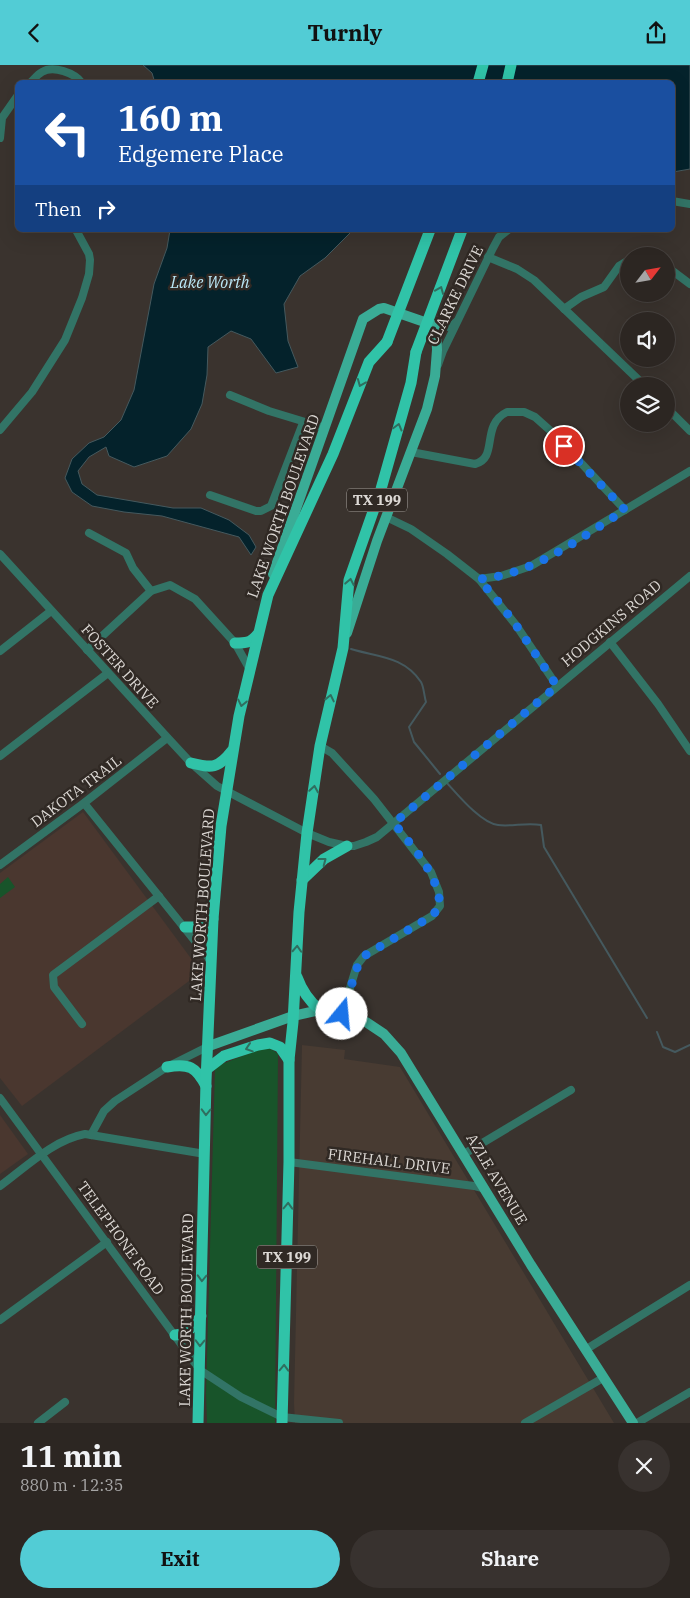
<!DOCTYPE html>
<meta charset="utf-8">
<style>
:root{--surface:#2c2622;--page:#38322f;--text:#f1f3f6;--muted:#a6a5a5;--line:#484340;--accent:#52ccd5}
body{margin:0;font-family:"IBM Plex Serif",serif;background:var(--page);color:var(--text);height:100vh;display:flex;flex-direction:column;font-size:19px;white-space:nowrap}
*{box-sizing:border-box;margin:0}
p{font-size:16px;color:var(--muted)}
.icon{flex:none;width:28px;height:28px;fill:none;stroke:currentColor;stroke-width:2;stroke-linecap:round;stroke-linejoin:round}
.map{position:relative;height:1358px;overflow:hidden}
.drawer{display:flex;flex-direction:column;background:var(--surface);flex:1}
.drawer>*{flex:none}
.banner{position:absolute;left:15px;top:15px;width:660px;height:152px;border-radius:8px;box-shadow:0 5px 20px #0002,0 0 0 1px var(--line);background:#1a4fa0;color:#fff;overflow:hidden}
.needle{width:32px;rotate:59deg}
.controls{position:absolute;left:620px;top:182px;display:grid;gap:10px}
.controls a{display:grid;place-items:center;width:55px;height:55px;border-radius:50%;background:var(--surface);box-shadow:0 5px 20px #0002,0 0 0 1px var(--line);font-size:25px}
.pin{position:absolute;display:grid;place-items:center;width:42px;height:42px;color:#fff;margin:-21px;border:2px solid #fff;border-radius:50%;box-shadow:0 1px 5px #0007}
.me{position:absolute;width:55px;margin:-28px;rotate:17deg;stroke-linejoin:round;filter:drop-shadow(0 0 4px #0008)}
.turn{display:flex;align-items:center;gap:18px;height:105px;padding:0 20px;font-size:22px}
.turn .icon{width:65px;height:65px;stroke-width:2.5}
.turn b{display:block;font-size:35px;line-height:42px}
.then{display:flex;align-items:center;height:48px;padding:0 20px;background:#0003;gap:10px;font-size:19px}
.round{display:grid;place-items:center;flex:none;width:52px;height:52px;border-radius:26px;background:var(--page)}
.overview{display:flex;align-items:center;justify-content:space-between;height:85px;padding:0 20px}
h1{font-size:30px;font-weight:700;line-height:38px}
.primary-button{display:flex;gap:10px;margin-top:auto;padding:10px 20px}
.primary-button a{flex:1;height:58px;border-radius:30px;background:var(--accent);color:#111;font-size:20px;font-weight:700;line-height:58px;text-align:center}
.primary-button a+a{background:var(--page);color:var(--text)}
header{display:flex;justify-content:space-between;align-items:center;height:65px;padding:0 20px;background:var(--accent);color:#111;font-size:22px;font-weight:700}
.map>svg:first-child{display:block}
.built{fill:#483b32}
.education{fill:#4a372f}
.green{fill:#18542a}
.water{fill:#04222b;stroke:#45595e}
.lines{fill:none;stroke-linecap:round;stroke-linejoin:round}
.stream{stroke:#45595e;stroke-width:2}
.minor{stroke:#327466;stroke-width:8}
.major{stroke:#3aac96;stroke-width:10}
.highway{stroke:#30c3a8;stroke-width:11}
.highway-bridge{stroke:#30c3a8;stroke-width:11}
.oneway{stroke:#306e5f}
.route{stroke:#1a73e8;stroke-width:9;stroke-dasharray:0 16.2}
.labels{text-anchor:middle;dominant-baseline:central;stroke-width:5;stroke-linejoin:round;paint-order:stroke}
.shield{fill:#302924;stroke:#a8a49f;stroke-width:1}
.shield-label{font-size:14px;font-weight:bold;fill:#dcd8d4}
.street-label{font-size:15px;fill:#dcd8d4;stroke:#302924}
.water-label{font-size:16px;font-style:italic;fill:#bae7f6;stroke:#302924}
</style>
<header><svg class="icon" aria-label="back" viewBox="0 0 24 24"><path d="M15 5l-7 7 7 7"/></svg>Turnly<svg class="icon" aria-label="share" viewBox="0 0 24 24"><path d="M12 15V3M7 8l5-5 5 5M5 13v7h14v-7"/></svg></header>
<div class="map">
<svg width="690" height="1358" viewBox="0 0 690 1358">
<rect width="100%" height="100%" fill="#3a332e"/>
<polygon class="built" points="302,980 345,985 344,994 400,1002 614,1358 295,1358 294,1338"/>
<g class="education">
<polygon points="83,747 201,907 22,1041 0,1013 0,808"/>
<polygon points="0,1050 28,1089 0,1109"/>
</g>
<g class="green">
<polygon points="8,812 15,822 0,833 0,819"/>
<polygon points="267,981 278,989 275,1358 207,1358 206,1329 215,1002"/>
</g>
<g class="water">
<polygon points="143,0 690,0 690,104 673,107 672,18 155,18 152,8"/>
<polygon points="170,165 350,165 351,167 325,193 300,211 284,239 288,276 298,302 276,308 251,274 231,266 208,282 207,310 202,339 191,364 167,391 134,402 109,391 106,382 89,392 78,406 82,419 97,430 173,443 201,443 229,455 249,470 256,482 251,490 239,472 162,451 124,447 92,441 72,427 65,413 72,394 89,378 104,372 121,355 134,325 154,219 167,183"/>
</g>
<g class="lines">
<g class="stream">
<path d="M351 584C377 592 404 591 421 617 424 622 424 631 426 637L409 662 414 677 440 709"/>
<path d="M447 718C458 730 481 758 498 760 512 762 526 757 541 760L544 782 647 953"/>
<polyline points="657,967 663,982 675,987 690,980"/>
</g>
<g class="minor">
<path d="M30 18C34 14 38 9 42 7 53 0 75 8 82 18"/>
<polyline points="0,73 2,53 18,30"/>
<polyline points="672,136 690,139"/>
<polyline points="639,191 644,191"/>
<polyline points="488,192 517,204 534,215 645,321"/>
<polyline points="666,201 690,219"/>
<polyline points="564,244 581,232 604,222 619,201 629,195"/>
<polyline points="436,261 450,262 456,257"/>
<polyline points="438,300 443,286 493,183 499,172 508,165"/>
<polyline points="230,330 269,346 325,363"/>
<polyline points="666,342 690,366"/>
<polyline points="0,365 32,327 65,275 82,233 89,209 90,195 89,189 76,165"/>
<path d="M411 387 475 399C499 393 480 360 507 347H524L535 352 553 368 625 445"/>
<polyline points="210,430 256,446 261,446 271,441 303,358"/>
<polyline points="386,452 411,464 447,489 479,514 501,511 531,501 690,406"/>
<polyline points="89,468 126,488 133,503 151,526"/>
<polyline points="0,489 166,671 191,698 217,721 307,768 329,777 347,781 354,781 366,777 377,772 690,511"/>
<polyline points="479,514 516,560 557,621"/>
<polyline points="610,577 658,639 690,686"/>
<polyline points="87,585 151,526 170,520 195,534 235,578 249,603"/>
<polyline points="0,586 51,546"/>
<polyline points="320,681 332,688 374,734 431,807 439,827 440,841 432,851 364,891 357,900 342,949"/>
<polyline points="0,691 108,608"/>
<polyline points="84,738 211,896"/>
<polyline points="0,800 84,738 167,673"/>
<polyline points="82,959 54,922 53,910 159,831"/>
<polyline points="0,1033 200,1305 241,1332 282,1352 339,1358"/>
<polyline points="91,1070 104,1046 115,1036 167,1002 209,981"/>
<polyline points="464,1089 571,1025"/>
<polyline points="289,1097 474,1121 485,1124"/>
<path d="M0 1121C26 1102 53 1075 85 1069L205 1089"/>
<polyline points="0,1255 107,1177"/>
<polyline points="585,1285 690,1220"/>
<polyline points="38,1358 65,1337"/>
<polyline points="525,1358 603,1313"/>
<polyline points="637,1358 690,1327"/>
</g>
<g class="major">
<polyline points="273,509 363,254 379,244 384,243 436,261 437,285 435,311 427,344 377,476 347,568"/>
<polyline points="209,981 293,951 320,945 342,949 366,957 384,969 401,988 531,1200 633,1358"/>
</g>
<g class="highway">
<polyline points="478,18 483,0"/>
<polyline points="507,18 511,0"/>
<path d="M235 578C246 578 250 578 257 570"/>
<path d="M191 698C212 703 218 704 232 686"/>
<polyline points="302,815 324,794 347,781"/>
<polyline points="185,862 196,862 213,854"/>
<path d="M297 912C302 926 309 936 320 945"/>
<path d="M167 1002C189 998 196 1002 206 1021"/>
<polyline points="207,1004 224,991 258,980 270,978 280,982 289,995"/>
<path d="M175 1270C188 1269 194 1261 201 1251"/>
<polyline points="198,1358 206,1016 213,854 221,761 239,651 268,530 333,389 369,297 387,277"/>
<polyline points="282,1358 289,1097 289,995 293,957 299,847 307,768 320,681 343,583 349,515 381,424 411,318 416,287"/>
</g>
<g class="highway-bridge">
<polyline points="387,277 430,165"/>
<polyline points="416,287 462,165"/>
</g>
</g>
<defs><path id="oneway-chevron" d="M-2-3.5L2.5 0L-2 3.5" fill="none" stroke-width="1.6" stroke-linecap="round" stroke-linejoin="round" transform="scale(1.25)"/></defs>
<g class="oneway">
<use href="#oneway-chevron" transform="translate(440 225) rotate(-68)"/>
<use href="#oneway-chevron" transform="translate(361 318) rotate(112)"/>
<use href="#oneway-chevron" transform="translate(398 362) rotate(-75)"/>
<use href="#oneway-chevron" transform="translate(350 517) rotate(-79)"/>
<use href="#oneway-chevron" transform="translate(330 633) rotate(-78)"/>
<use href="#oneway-chevron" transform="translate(242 638) rotate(102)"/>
<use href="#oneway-chevron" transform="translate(314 724) rotate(-81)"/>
<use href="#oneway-chevron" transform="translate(323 796) rotate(-37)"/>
<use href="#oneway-chevron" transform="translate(297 884) rotate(-87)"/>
<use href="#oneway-chevron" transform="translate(249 983) rotate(162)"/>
<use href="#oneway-chevron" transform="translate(206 1047) rotate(91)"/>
<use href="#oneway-chevron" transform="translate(288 1141) rotate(-88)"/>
<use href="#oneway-chevron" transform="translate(202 1213) rotate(92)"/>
<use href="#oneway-chevron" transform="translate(200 1278) rotate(91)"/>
<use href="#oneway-chevron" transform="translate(284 1303) rotate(-88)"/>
</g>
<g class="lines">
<path class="route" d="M342 949 358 900 364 891 432 851 440 841C438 808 413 783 394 758L557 621 516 560 501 540 479 514C533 510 580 473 625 445L564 381"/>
</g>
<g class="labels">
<g class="shield">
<rect x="347" y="423.5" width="60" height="23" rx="4"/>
<rect x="257" y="1180.5" width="60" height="23" rx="4"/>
</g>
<g class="shield-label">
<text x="377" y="435">TX 199</text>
<text x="287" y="1192">TX 199</text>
</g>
<g class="street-label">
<text transform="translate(455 230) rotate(-64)">CLARKE DRIVE</text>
<text transform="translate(283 441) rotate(-71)">LAKE WORTH BOULEVARD</text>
<text transform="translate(611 558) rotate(-40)">HODGKINS ROAD</text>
<text transform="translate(120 601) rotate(48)">FOSTER DRIVE</text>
<text transform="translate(76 726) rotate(-37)">DAKOTA TRAIL</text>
<text transform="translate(202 840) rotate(-86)">LAKE WORTH BOULEVARD</text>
<text transform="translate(389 1096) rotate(7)">FIREHALL DRIVE</text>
<text transform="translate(497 1114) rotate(59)">AZLE AVENUE</text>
<text transform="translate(121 1173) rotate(54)">TELEPHONE ROAD</text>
<text transform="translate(186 1245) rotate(-89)">LAKE WORTH BOULEVARD</text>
</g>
<g class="water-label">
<text x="210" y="217">Lake Worth</text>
</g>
</g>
</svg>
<div class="controls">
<a><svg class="needle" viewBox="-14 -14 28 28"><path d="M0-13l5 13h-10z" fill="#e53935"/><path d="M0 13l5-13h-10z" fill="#a6a5a5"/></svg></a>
<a><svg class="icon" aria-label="sound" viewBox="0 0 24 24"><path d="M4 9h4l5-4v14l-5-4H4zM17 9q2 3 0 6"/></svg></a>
<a><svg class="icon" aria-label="layers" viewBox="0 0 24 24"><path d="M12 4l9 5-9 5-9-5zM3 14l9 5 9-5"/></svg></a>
</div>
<div class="pin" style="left:564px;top:381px;background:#d93025"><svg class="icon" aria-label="arrive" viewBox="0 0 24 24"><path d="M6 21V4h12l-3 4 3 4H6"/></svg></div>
<svg class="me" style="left:342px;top:949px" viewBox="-20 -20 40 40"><circle r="19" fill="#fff"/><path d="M0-13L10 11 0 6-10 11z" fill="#1a73e8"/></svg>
<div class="banner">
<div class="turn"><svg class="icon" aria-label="left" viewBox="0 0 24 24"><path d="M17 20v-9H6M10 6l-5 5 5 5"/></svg><div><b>160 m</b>Edgemere Place</div></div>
<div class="then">Then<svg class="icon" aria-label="right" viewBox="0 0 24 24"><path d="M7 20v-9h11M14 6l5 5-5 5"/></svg></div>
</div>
</div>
<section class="drawer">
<div class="overview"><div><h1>11 min</h1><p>880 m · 12:35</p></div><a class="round"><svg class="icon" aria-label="close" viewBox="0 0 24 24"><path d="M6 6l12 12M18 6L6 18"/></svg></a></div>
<div class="primary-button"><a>Exit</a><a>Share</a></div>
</section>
